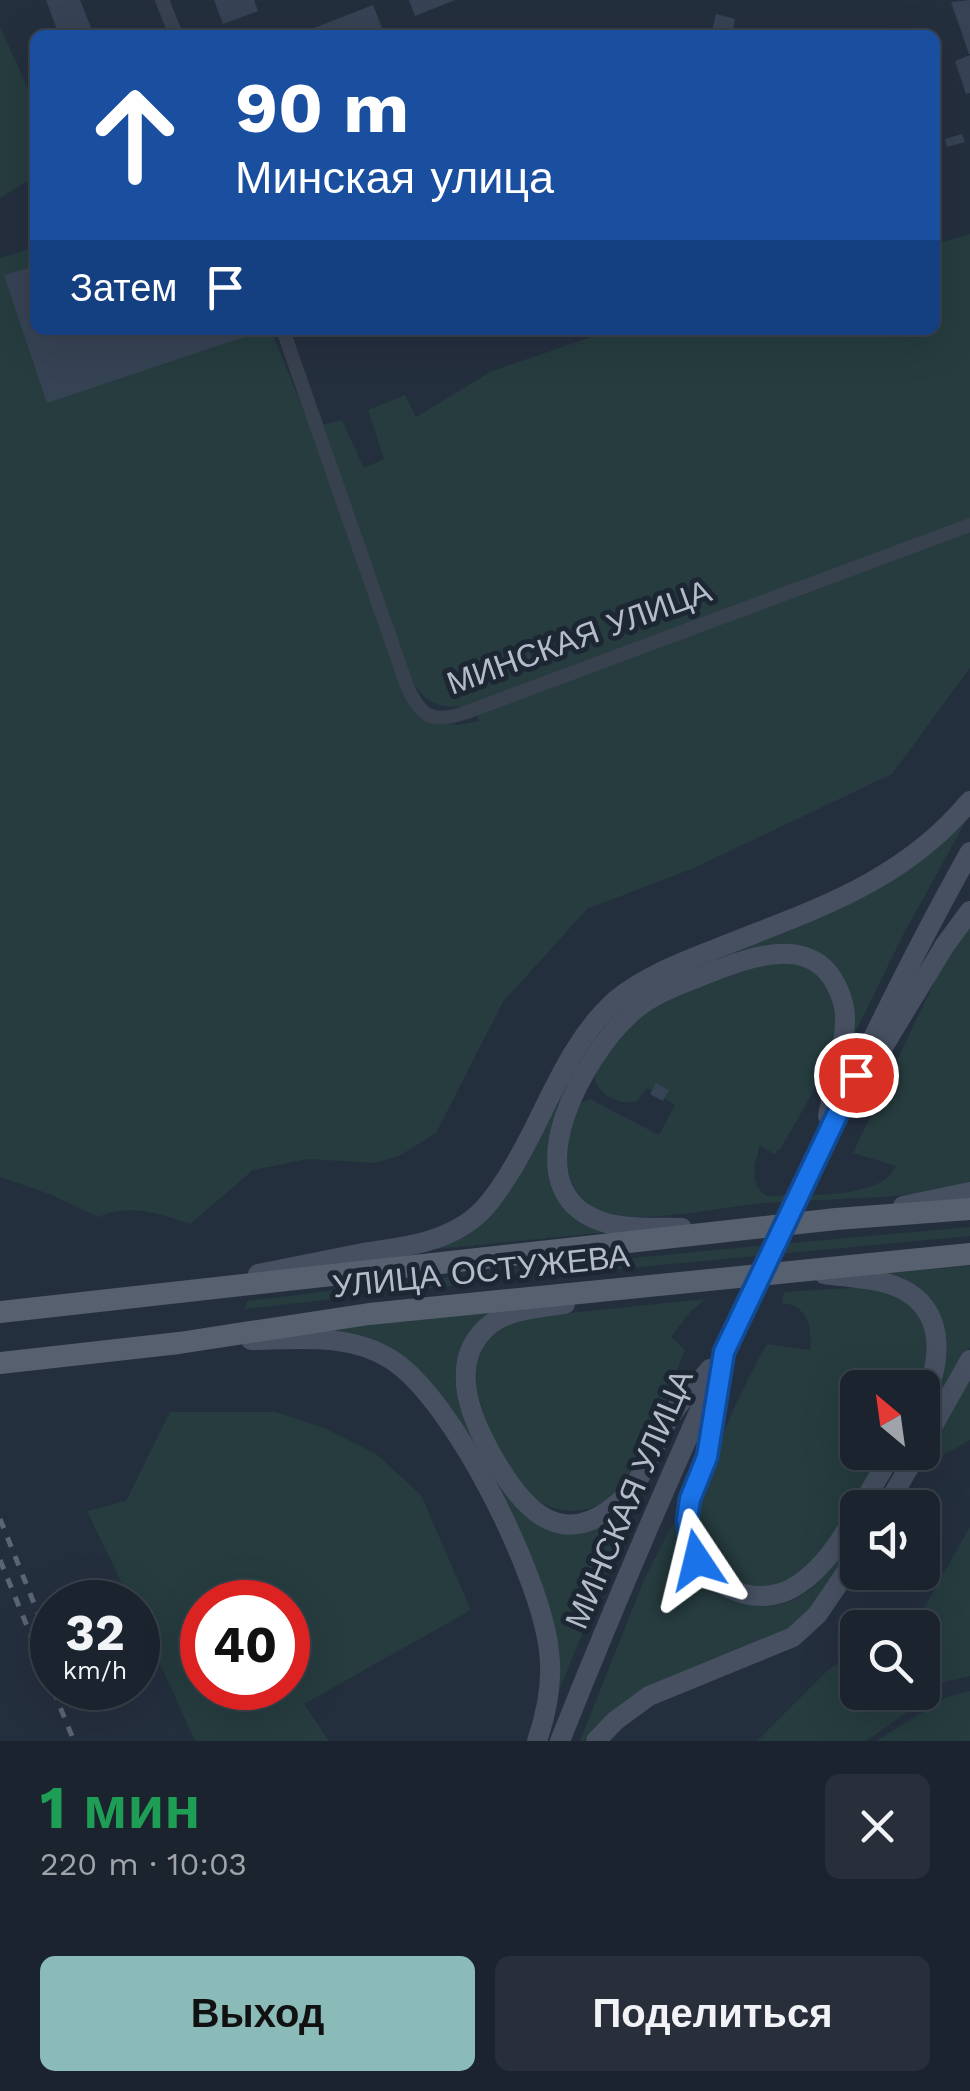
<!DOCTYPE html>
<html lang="ru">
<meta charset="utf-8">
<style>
:root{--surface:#1b232e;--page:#282f3a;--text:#f1f3f6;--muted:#a0a4aa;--line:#39404a;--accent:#8bbbb9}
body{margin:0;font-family:"Work Sans",sans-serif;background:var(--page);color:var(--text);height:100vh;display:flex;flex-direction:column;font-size:38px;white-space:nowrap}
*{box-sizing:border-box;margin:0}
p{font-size:32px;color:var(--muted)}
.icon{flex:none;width:55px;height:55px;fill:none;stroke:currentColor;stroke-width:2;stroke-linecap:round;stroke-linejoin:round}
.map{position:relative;height:1741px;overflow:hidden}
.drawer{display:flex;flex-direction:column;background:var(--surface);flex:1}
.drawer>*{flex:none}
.hud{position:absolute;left:30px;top:30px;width:910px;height:305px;border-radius:15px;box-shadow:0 10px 40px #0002,0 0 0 2px var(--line);background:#1a4fa0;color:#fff;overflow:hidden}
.needle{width:65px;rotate:331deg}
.fabs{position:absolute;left:840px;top:1370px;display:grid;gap:20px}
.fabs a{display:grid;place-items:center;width:100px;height:100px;border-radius:15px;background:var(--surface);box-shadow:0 10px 40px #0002,0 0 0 2px var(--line);font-size:50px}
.speed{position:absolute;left:30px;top:1580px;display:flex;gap:20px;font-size:50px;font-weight:700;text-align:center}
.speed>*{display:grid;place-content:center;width:130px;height:130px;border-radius:50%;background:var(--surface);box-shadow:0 10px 40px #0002,0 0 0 2px var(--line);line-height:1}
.speed small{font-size:25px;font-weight:400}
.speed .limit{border:15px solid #d22;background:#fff;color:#111}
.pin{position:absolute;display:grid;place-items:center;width:85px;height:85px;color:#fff;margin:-42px;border:5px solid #fff;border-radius:50%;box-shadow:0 2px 10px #0007}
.me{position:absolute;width:110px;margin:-55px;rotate:350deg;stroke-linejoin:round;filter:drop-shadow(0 0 8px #0008)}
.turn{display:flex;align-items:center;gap:35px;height:210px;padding:0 40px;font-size:45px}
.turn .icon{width:130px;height:130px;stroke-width:2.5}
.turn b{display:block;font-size:70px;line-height:85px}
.then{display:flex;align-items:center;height:95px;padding:0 40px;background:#0003;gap:20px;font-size:38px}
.round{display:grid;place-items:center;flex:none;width:105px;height:105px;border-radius:15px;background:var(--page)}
.overview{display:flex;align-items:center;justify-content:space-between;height:170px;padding:0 40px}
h1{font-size:60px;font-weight:700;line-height:75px;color:#1e9e55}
.primary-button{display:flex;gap:20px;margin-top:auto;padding:20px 40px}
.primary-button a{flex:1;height:115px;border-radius:15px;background:var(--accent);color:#111;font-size:40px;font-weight:700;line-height:115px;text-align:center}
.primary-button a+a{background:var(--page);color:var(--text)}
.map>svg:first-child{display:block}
.green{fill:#263c3f;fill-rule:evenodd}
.building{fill:#364354}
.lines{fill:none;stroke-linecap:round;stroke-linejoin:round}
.street{stroke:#38414e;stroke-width:14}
.secondary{stroke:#465061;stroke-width:20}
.primary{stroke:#56606e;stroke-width:22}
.rail{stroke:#5a6575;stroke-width:5;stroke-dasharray:10 10;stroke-linecap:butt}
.route-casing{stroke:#114b97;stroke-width:25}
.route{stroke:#1a73e8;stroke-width:18}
.labels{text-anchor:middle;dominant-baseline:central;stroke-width:10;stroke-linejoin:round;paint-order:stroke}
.street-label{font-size:32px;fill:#b4bcc9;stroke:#1d2633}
</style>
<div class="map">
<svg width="970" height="1741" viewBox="0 0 970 1741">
<rect width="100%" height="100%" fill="#242f3e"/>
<g class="green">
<polygon points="0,27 35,104 35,176 0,198"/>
<path d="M970 234V668L892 774 694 868 587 909 503 1002 436 1133 399 1156 375 1163 308 1159 253 1170 190 1224C159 1213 129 1203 98 1217L52 1195 0 1177V258L35 247V330H271L311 428 404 692 419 718 457 725 479 721 472 705C440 710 428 705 410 679L318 426 342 420 364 468 384 459 368 410 405 395 416 417 492 371 612 330H935V244Z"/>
<path d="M964 818 967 819 902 937 855 1033C846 1008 857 992 831 965 821 953 807 946 791 945 755 941 633 991 610 1019 563 1074 501 1207 609 1232L427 1250C538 1217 538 1078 613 1010 646 980 689 967 728 951 817 916 897 890 964 818Z"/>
<path d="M970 922V1185C903 1200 832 1198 764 1203 726 1206 629 1228 598 1210 555 1186 563 1141 580 1103L590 1099 659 1135 675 1105 647 1088 637 1101C621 1107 596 1094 594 1076 605 1060 614 1039 629 1026 656 1003 749 957 783 960 826 964 839 1002 834 1039 830 1069 795 1122 780 1150H777L775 1155 760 1145C755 1163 748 1182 766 1196 800 1194 881 1201 896 1166L853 1153 939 972Z"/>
<path d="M970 1227V1236L512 1279 245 1309 247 1301C487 1271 728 1248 970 1227Z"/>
<polygon points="970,1266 970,1347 923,1427 923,1419 933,1401 944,1335 875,1274"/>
<path d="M865 1287C898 1291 929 1312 929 1348 929 1360 923 1375 921 1387L858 1388V1452L882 1453 875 1467C846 1513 798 1622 730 1577 713 1567 696 1552 695 1530 694 1491 745 1380 767 1344L810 1350C813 1327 807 1305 782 1303L784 1292Z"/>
<path d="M705 1299 690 1312 671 1337 685 1350C667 1393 647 1460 614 1494 585 1521 543 1514 520 1484 512 1474 507 1462 501 1451 485 1423 466 1390 477 1357 484 1336 503 1327 521 1318Z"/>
<path d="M494 1312C480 1327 463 1342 457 1362 442 1407 511 1485 535 1521L630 1505 634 1507 560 1688 476 1455 357 1335 318 1329Z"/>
<polygon points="970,1379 970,1440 935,1460 938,1434"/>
<path d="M170 1412H276L324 1428 376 1454 421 1495 471 1610 304 1704 329 1741H195L138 1615V1602H131L87 1511 126 1501ZM202 1602H288V1688H202Z"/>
<path d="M673 1523 677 1525C680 1540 683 1556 692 1569 714 1601 762 1617 797 1598 826 1582 841 1554 857 1527V1536L829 1584 797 1624 603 1721 584 1741H580L644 1580Z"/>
<polygon points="970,1527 970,1676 931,1685 926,1699 866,1741 757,1741 828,1670 857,1652 858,1692 922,1692 922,1628 899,1627 919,1616"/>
<polygon points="970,1691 970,1741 876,1741 947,1697"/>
</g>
<g class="building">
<polygon points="46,0 80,0 94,35 59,35"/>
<polygon points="214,0 254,0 258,11 223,24"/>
<polygon points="409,0 455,0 415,16"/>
<polygon points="970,0 970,54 969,54 951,2"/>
<polygon points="373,5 383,30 370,35 296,35"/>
<polygon points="716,14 735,19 732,35 711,35"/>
<polygon points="970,55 970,93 966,94 955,61"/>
<polygon points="962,134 965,142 947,147 945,139"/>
<polygon points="35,266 35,330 244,330 247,336 47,403 4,275"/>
<polygon points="656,1083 669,1090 663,1101 650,1094"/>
</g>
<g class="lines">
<g class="street">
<polyline points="162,0 176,35"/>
<path d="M283 330 407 686C421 718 433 724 467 712L970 525"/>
</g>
<g class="secondary">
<polyline points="880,1052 945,945 970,911"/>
<polyline points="903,1206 970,1192"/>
<path d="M682 1228C653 1227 617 1231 591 1217 514 1178 586 1053 630 1014 650 995 678 985 704 975 755 955 822 929 843 1003 851 1029 833 1087 828 1116"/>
<path d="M258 1274C293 1267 328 1260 363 1253 398 1247 433 1245 464 1225 484 1213 497 1193 509 1174 545 1117 565 1045 616 1000 645 976 683 962 718 948 813 910 902 883 970 801"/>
<path d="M824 1274C851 1278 886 1278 909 1293 947 1318 940 1368 922 1402"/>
<path d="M565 1304C540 1308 506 1309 486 1328 446 1366 473 1423 496 1462 521 1505 557 1548 609 1510 642 1487 649 1455 667 1422 677 1403 696 1386 710 1369"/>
<path d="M251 1340C299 1339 350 1333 392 1360 455 1401 541 1577 549 1651 553 1682 547 1712 537 1741"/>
<path d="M718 1388C715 1411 713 1436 707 1457 699 1483 684 1504 688 1532 694 1582 755 1615 799 1584 825 1567 842 1538 858 1512"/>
<polyline points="922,1445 970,1360"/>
<polyline points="860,1508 893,1452"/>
<polyline points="885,1508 918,1452"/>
<path d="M560 1741C632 1560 711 1381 794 1205 849 1086 906 966 970 852"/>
<polyline points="596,1741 615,1721 649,1696 793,1637 817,1615 858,1555"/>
</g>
<g class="primary">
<polyline points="0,1312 836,1219 970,1209"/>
<polyline points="0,1363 179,1343 369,1314 970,1254"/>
</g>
<g class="rail">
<polyline points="0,1519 40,1618"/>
<polyline points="0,1560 74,1741"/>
</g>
</g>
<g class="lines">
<g class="route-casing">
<polyline id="route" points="697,1560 691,1549 687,1520 690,1499 707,1457 724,1352 856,1075"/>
</g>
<use href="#route" class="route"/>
</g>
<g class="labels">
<g class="street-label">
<text transform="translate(579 637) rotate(-20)">МИНСКАЯ УЛИЦА</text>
<text transform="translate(481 1271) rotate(-6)">УЛИЦА ОСТУЖЕВА</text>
<text transform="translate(629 1499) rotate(-67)">МИНСКАЯ УЛИЦА</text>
</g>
</g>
</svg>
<div class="fabs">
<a><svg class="needle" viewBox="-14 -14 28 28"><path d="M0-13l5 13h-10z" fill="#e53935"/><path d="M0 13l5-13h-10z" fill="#a0a4aa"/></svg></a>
<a><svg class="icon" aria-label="sound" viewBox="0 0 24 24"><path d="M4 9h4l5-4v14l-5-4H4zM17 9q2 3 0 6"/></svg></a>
<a><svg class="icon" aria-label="search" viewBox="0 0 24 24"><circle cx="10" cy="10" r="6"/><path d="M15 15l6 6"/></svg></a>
</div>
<div class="speed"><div>32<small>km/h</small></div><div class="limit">40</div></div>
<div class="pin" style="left:856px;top:1075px;background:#d93025"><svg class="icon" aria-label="arrive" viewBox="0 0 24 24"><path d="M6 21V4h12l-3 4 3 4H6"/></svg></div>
<svg class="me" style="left:697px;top:1560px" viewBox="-20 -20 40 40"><path d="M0-17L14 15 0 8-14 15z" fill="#1a73e8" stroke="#fff" stroke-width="4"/></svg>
<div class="hud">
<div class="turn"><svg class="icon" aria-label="ahead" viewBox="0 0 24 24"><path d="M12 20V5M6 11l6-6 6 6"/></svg><div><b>90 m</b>Минская улица</div></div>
<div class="then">Затем<svg class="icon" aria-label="arrive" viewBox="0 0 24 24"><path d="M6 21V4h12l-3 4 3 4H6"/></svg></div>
</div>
</div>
<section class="drawer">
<div class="overview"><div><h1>1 мин</h1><p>220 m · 10:03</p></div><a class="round"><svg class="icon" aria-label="close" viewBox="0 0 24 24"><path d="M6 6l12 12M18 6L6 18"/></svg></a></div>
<div class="primary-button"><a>Выход</a><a>Поделиться</a></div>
</section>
